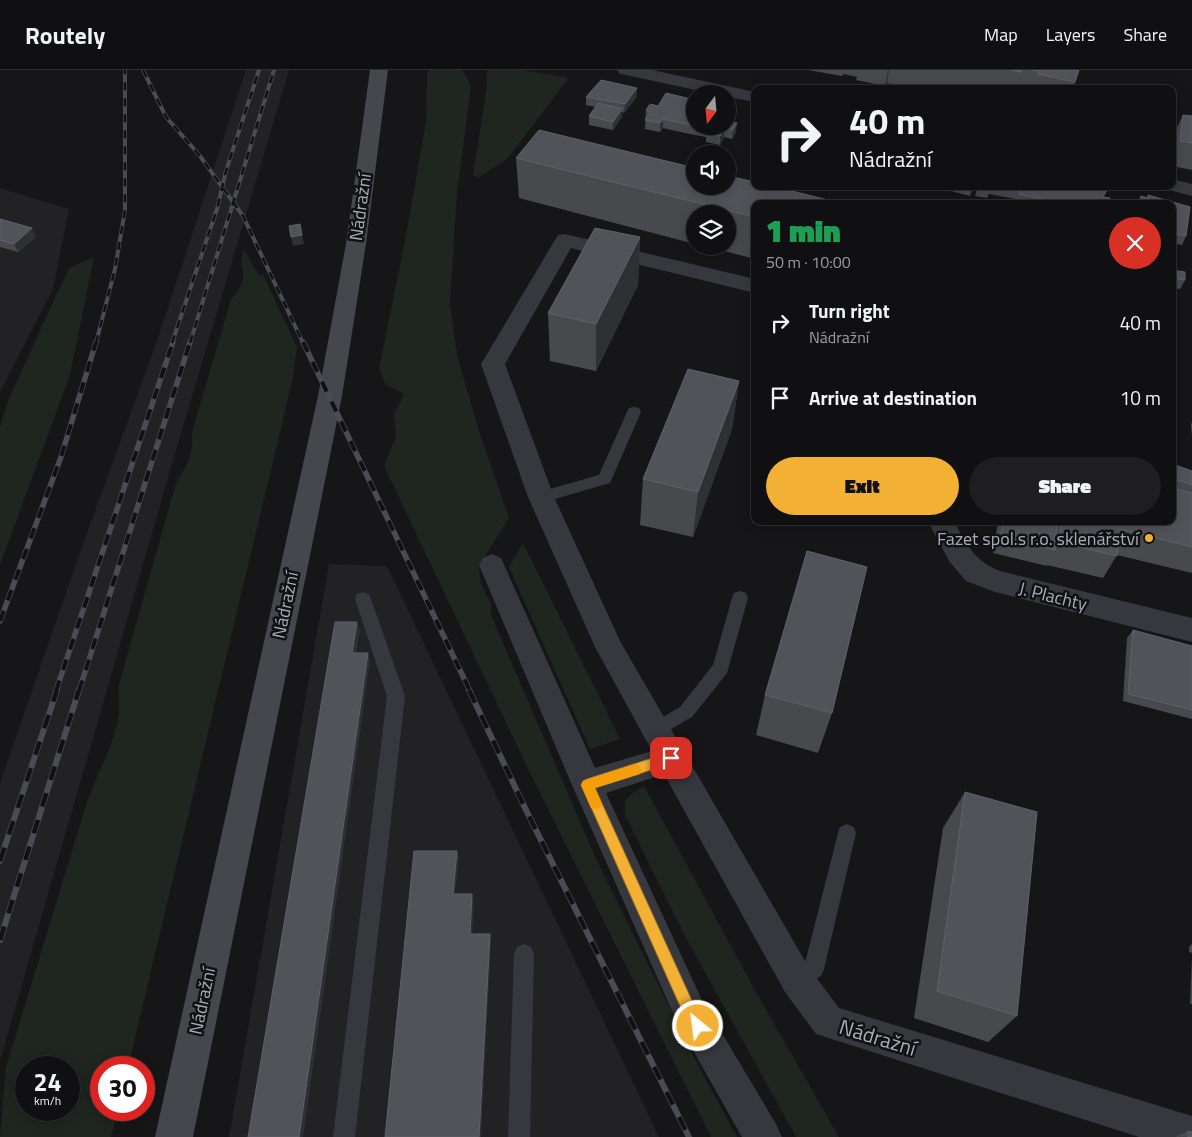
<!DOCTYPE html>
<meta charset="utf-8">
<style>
:root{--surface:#101012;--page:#1e1e20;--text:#f1f3f6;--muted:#9c9d9f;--line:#303032;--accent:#f2b134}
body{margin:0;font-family:"Titillium Web",sans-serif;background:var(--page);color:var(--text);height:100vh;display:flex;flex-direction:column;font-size:19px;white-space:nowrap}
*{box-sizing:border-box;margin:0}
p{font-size:16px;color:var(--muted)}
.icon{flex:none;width:28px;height:28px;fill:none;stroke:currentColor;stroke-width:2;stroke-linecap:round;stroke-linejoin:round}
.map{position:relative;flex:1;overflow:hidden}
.drawer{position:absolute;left:751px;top:130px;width:425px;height:325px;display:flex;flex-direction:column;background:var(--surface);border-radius:10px;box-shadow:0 2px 12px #0003,0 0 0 1px var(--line)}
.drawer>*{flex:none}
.banner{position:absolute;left:751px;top:15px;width:425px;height:105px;border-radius:10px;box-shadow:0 2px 12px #0003,0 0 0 1px var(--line);background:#101012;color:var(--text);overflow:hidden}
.needle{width:32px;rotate:196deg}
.fabs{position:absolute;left:686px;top:15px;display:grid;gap:10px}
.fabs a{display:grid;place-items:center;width:50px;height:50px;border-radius:50%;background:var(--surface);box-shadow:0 2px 12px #0003,0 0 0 1px var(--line);font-size:25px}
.speed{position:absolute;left:15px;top:986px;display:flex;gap:10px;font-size:25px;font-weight:700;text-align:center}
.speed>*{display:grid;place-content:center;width:65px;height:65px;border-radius:50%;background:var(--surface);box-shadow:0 2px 12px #0003,0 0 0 1px var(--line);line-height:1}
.speed small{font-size:12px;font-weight:400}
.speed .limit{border:8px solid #d22;background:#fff;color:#111}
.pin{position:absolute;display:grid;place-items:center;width:42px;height:42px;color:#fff;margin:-21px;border-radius:10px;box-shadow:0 2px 8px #0006}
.me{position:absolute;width:55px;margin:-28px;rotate:331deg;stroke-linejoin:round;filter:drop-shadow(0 0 4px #0008)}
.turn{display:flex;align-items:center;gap:18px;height:105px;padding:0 15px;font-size:22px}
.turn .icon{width:65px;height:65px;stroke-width:2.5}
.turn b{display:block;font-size:35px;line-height:42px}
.round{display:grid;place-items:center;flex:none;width:52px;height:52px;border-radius:26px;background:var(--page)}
.head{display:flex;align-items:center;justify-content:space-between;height:85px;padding:0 15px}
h1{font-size:30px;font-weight:800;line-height:38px;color:#1e9e55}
.action{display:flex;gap:10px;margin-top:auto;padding:10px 15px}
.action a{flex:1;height:58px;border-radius:30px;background:var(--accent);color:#111;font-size:20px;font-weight:800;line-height:58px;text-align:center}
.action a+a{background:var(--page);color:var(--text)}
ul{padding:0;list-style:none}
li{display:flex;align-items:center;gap:15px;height:75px;padding:0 15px}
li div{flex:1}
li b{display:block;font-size:19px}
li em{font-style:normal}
header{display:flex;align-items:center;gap:30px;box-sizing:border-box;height:70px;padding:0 25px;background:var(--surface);border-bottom:1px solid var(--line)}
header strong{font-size:24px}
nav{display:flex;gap:28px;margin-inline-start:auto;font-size:18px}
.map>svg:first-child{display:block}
.built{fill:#222225}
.green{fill:#1e261f;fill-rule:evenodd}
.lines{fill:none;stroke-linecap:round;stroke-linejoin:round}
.lane{fill:#37383d;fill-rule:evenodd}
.street{fill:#37383d;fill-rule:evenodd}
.secondary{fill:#45474d;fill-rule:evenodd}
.rail-far2-casing{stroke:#4a4c52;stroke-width:4}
.rail-far1-casing{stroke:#4a4c52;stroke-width:5.5}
.rail-casing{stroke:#4a4c52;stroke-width:6}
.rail-far2{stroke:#111113;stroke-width:2.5;stroke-dasharray:8;stroke-linecap:butt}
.rail-far1{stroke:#111113;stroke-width:4;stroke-dasharray:11;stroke-linecap:butt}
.rail{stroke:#111113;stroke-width:4.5;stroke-dasharray:14;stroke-linecap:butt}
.wall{fill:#47494d}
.shaded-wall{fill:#2f3033}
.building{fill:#525359;stroke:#5f6168}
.route{fill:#f2b134;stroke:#9d7322}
.slow{fill:#f59e0b}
.poi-dot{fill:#f2b134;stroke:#111113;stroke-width:2}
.labels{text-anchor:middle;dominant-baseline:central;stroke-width:5;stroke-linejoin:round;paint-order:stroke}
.street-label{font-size:18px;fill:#a8adb8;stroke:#111113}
.poi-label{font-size:18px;fill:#a8adb8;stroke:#111113;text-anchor:end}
.near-street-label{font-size:21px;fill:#a8adb8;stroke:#111113}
</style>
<header>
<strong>Routely</strong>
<nav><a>Map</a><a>Layers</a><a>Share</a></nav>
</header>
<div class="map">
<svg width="1192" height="1067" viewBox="0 0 1192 1067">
<rect width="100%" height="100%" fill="#161618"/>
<g class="built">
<polygon points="246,0 289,0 174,387 0,991 0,713 84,471 159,265"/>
<polygon points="0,118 69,139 53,219 0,322"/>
<polygon points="329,494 387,496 659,1067 229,1067"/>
</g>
<g class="green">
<polygon points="429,0 463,0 471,16 457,124 450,232 457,285 479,361 509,448 479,496 481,514 491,534 491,545 597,791 702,1003 737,1067 711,1067 530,703 384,396 396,366 394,344 404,324 385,314 379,298 405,171 426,51 427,3"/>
<polygon points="487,0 522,0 565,7 568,9 507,89 478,108 473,105 486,23"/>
<path d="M244 179 259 206 263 205 297 277 293 308 128 997 101 998V1040H118L111 1067H0L6 997 87 732C97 704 112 678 118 650 120 639 118 626 119 614L176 413C187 394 194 385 192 362L231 229C237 222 244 213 243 203 242 192 240 191 244 179ZM26 998H69V1040H26Z"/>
<polygon points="94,187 70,305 0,495 0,357 9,328 69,198"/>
<polygon points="523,473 620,669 590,679 509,497"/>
<polygon points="644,716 757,924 839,1067 796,1067 686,868 625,745 625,731 631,724"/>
</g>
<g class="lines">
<g class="lane">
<polygon points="634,337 639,338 641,342 610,413 541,433 536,431 533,427 536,423 599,405 627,342 629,338"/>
<polygon points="740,521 746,523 748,528 727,603 692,647 661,665 655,668 649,665 646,660 649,655 680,637 713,595 732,528 734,523"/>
<polygon points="363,522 369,524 371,529 405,626 355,1067 333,1067 387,626 355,529 357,524"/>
<polygon points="847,754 854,757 856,763 824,899 821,906 797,920 790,917 787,910 790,903 805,893 838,763 840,757"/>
<polygon points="524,874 531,877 534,884 530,1067 508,1067 514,884 517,877"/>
</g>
<g class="street">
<polygon points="617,0 652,0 755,22 755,32 728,27 728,24 714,24 626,5 620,4"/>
<polygon points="1172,109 1192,114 1192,126 1165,119 1163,116 1172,116"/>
<polygon points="565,164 755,209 755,223 571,178 505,294 554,427 620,571 809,898 839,938 1192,1046 1192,1067 1139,1067 816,964 785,922 664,704 606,723 701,928 776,1054 782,1067 742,1067 677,952 572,715 479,495 483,488 492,484 501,488 595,698 652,681 595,577 528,427 481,294 555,170 558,165"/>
<path d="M931 451H957L956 455C968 477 976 492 1000 501L1192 548V572L995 522 966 511 949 491 930 455Z"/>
</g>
<polygon class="secondary" points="370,0 388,0 366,174 342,326 193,1067 155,1067 318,326 346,174"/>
<g class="rail-far2-casing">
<g id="rail-far2">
<polyline points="143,0 166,47 200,86 243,146 303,273"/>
<polyline points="96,273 115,199 125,140 125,0"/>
<polyline points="172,273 217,139 226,101 259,0"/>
<polyline points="190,273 274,0"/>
</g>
</g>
<g class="rail-far1-casing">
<g id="rail-far1">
<polyline points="303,272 470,621"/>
<polyline points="0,551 61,387 96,272"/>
<polyline points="56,621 173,272"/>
<polyline points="79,621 190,272"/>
</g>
</g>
<g class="rail-casing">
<g id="rail">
<polyline points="469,620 526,740 689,1067"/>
<polyline points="0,791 57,620"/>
<polyline points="0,870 79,620"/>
</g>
</g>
<use href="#rail-far2" class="rail-far2"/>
<use href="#rail-far1" class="rail-far1"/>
<use href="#rail" class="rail"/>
</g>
<g class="wall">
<polygon points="808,0 1079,0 1073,19 904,19 901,18 901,16 887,13 885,16 856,10 857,7 844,4 842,6"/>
<polygon points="637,26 624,43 622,42 622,47 613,60 589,55 589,46 596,37 586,35 586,27"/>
<polygon points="658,36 736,47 733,52 736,62 732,69 724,67 720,75 706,72 706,67 685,63 663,58 660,62 645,59 646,40"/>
<polygon points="1183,45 1192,46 1192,100 1172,96 1172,68"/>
<polygon points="516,88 755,134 755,189 705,176 728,176 728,144 695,144 695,174 519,128"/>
<polygon points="932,116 973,116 970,126"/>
<polygon points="978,116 1099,116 1104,127 1109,134 1022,134 1016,132 1016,129 989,124 987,128 975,126"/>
<polygon points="1148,125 1190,137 1186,166 1182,175 1172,173 1172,134 1137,134 1141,126 1147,128"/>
<polygon points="0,149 36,167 18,182 0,177"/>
<polygon points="640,167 638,215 596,301 550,291 548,243"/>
<polygon points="1172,200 1185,210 1180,219 1172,218"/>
<polygon points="739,311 732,359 693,467 640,455 643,409"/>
<polygon points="1192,352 1192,367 1191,354"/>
<polygon points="1172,394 1192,401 1192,503 1117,485 1103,508 1047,495 1047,496 993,483 998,451 1172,451"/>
<polygon points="1133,560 1192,576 1192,649 1123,631 1127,568"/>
<polygon points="765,625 832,643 818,683 756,665"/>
<polygon points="965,722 1017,946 988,972 914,948 943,758"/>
<polygon points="1192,874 1192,883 1189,882 1189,877"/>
<polygon points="1192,887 1192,934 1190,934"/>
<polygon points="1188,1061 1192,1067 1175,1067"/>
</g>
<g class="shaded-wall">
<polygon points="888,0 889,0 887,13 885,16"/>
<polygon points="637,18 637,26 624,43 625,34"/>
<polygon points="622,39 622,47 613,60 613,52"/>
<polygon points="737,39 736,47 728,60 729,52"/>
<polygon points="663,49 663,58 660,62 660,53"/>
<polygon points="737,53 736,62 732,69 733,60"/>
<polygon points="725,58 724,67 720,75 720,66"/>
<polygon points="300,154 304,174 293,176 291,167"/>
<polygon points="32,158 36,167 18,182 14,174"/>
<polygon points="640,167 638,215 596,301 596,254"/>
<polygon points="739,311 732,359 693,467 698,422"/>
<polygon points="357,552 360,560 355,591 352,583"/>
<polygon points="368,583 370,591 303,1067 299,1067"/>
<polygon points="457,781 459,788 454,830 453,824"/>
<polygon points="472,824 474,830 472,870 470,864"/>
<polygon points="490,864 491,870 481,1067 479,1067"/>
</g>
<g class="building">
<polygon points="1012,0 1022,0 1021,2"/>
<polygon points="1032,0 1079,0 1075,12 1038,4 1039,1"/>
<polygon points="601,10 637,18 625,34 586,27"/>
<polygon points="666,23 695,30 695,56 663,49 660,53 645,50 651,42 646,40 650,34 658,36"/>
<polygon points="598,33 622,39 613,52 589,46"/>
<polygon points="728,36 737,39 729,52 737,53 733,60 725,58 720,66 706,63 709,59 696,56 728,56"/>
<polygon points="1183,45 1192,46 1192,73 1180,71"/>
<polygon points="539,60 695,98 695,116 728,116 728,106 755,112 755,116 772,116 844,134 755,134 755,147 516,88"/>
<polygon points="978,116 991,116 990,120 977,117"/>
<polygon points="998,116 1099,116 1103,117 1107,120 1103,127 1110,128 1109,134 1055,134 1055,132 1019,124 1019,120"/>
<polygon points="1148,125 1190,137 1186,166 1172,163 1172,134 1139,134 1141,126 1148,128"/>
<polygon points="0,149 32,158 14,174 0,170"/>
<polygon points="300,154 302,165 291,167 289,156"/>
<polygon points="595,158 640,167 596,254 548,243"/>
<polygon points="1172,200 1185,202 1185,210 1172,208"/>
<polygon points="688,299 739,311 698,422 643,409"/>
<polygon points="1172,394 1192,401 1192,415 1172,408"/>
<polygon points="1172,418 1192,423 1192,477 1120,459 1117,486 1059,472 1061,451 1172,451"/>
<polygon points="1003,451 1057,451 1055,480 1001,467"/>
<polygon points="807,481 867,497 832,643 765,625"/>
<polygon points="335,552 357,552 352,583 368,583 299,1067 248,1067"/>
<polygon points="1133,560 1192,576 1192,640 1128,624"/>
<polygon points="965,722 1037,742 1017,946 937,921"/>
<polygon points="414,781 457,781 453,824 472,824 470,864 490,864 479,1067 385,1067"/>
<polygon points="1188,1061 1192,1062 1192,1067 1188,1067"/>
</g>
<polygon class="route" points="671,682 676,684 678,688 676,692 595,718 694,935 706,956 703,961 698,963 693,961 684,945 581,715 583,711 587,709"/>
<polygon class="slow" points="635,694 640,696 642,700 640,704 595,718 602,734 600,738 596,739 591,738 581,715 583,711"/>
<circle class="poi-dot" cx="1149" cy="468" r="5"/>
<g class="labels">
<g class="street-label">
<text transform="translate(360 137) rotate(-82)">Nádražní</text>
<text transform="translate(1053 526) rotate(14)">J. Plachty</text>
<text transform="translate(285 535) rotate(-78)">Nádražní</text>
<text transform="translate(202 931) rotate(-78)">Nádražní</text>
</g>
<g class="poi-label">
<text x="1139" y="468">Fazet spol.s r.o. sklenářství</text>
</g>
<g class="near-street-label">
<text transform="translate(878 967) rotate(17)">Nádražní</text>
</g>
</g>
</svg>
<div class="fabs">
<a><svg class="needle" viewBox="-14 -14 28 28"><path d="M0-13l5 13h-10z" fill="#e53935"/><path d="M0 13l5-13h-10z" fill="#9c9d9f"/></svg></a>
<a><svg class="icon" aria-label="sound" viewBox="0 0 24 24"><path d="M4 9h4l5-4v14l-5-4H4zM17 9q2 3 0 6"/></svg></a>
<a><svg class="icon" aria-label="layers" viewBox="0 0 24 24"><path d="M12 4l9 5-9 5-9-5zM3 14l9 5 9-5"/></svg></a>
</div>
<div class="speed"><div>24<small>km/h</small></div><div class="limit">30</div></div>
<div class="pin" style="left:671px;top:688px;background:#d93025"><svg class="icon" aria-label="arrive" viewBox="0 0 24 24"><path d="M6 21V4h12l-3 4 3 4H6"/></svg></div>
<svg class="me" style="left:698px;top:956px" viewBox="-20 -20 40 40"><circle r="17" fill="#f2b134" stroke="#fff" stroke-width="3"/><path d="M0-11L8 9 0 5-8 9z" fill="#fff"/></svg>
<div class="banner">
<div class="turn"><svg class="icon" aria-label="right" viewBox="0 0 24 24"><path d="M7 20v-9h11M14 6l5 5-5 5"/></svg><div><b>40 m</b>Nádražní</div></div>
</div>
<section class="drawer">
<div class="head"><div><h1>1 min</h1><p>50 m · 10:00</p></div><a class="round" style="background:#d93025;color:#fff"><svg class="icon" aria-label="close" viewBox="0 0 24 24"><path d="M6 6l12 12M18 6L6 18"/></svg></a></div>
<ul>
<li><svg class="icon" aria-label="right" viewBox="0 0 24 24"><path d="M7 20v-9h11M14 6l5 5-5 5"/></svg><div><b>Turn right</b><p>Nádražní</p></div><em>40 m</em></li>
<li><svg class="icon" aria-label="arrive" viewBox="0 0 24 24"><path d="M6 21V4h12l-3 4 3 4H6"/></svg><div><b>Arrive at destination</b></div><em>10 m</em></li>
</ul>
<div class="action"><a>Exit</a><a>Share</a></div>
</section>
</div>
